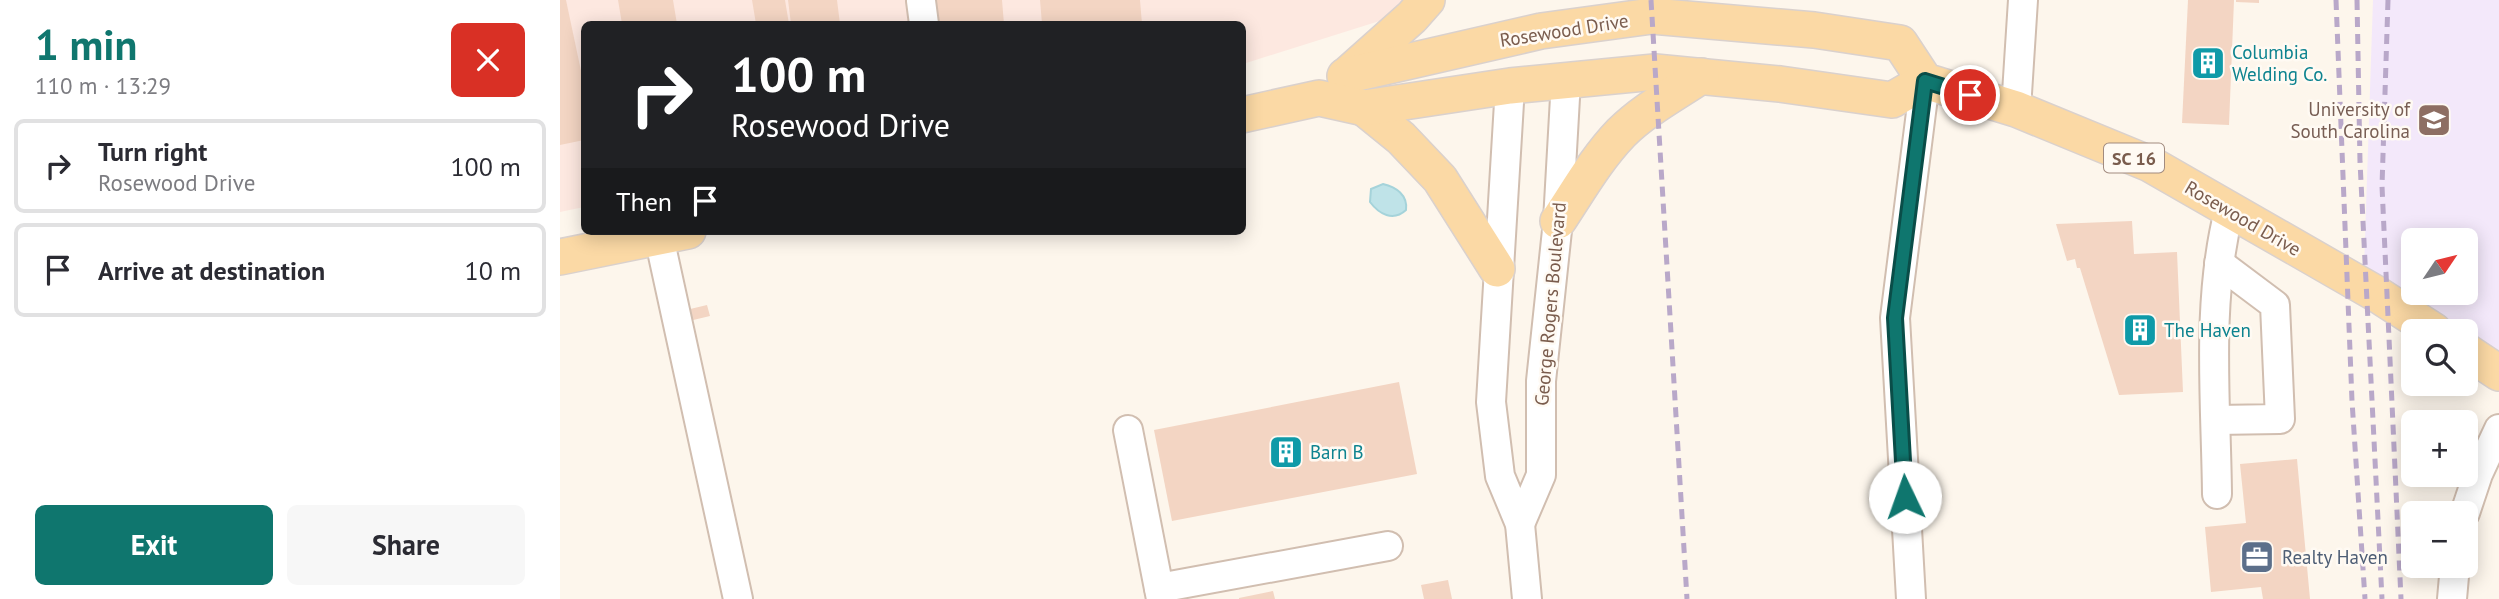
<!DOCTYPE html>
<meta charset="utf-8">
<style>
:root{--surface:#fff;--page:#f7f7f7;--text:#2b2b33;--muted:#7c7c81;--line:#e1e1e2;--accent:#0f766e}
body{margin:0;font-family:"PT Sans",sans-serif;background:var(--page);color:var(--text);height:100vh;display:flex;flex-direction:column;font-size:26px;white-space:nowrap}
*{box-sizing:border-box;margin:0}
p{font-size:23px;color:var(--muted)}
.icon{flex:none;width:38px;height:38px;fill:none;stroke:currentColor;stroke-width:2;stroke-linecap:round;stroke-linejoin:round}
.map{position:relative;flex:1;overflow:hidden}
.details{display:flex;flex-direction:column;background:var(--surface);width:560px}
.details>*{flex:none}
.hud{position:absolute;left:21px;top:21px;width:665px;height:214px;border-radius:10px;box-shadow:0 4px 18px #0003;background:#202124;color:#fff;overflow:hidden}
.needle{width:46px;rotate:55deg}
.fabs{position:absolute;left:1841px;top:228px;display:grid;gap:14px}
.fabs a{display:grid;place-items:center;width:77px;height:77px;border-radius:10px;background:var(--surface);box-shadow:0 4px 18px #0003;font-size:35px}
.pin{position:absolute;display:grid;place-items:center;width:60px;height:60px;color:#fff;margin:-30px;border:4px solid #fff;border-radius:50%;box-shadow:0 2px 7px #0007}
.me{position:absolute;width:77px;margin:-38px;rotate:357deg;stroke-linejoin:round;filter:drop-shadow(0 0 5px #0008)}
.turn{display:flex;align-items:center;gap:24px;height:147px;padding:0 35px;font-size:32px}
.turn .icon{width:91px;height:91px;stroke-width:2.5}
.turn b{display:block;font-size:49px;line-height:60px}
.then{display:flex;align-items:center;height:66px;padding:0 35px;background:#0003;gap:14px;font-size:26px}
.round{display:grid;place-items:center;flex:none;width:74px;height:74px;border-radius:10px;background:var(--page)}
.head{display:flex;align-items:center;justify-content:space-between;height:119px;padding:0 35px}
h1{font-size:42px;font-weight:600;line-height:52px;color:var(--accent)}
.primary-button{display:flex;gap:14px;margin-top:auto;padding:14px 35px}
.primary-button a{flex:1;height:80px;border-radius:10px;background:var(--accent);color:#fff;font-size:28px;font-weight:600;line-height:80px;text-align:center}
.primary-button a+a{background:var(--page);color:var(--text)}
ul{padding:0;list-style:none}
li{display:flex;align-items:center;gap:21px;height:94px;margin:0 14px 10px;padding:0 21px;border:4px solid var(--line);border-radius:10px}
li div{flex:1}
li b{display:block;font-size:26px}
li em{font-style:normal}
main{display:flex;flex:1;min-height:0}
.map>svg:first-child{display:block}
.commercial{fill:#fde8e0}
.education{fill:#f3e8fa;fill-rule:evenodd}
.water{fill:#bfe3e8;stroke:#a5d3da;stroke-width:2}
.building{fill:#f3d5c3}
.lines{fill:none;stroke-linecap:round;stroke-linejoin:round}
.minor-casing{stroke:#d1beb0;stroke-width:32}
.major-casing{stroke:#dad1cd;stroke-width:38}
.minor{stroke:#fff;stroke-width:28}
.major{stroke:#fbd9a5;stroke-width:35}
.rail{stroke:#b9a8c9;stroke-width:5;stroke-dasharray:10 7;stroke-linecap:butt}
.route-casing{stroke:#0a4d48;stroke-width:18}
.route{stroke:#0f766e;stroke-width:12}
.labels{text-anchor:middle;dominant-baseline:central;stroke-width:5;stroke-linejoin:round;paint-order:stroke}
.shield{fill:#fffaf3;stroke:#a28b7f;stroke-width:2}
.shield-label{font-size:18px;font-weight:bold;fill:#7a5c4d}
.street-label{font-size:19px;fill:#7a5c4d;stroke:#fffaf3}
.culture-label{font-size:19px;fill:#0d838f;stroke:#fffaf3;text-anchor:start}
.education-label{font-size:19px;fill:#785e54;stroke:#fffaf3;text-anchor:end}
.service-label{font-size:19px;fill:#4e5e75;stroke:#fffaf3;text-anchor:start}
</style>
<main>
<section class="details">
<div class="head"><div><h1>1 min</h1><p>110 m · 13:29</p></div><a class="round" style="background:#d93025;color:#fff"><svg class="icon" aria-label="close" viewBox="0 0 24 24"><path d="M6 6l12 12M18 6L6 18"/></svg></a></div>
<ul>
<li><svg class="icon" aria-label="right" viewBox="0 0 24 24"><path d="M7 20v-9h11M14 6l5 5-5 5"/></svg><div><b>Turn right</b><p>Rosewood Drive</p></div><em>100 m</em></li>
<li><svg class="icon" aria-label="arrive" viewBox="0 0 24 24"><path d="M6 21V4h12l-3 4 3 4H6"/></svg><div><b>Arrive at destination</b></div><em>10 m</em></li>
</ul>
<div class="primary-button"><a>Exit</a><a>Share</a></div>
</section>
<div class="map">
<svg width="1939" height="599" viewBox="0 0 1939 599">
<rect width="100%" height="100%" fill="#fdf6ec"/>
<polygon class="commercial" points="0,0 847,0 829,18 683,64 682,24 24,24 24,207 0,212"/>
<path class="education" d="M1813 0H1939V387L1906 365V331H1854L1803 298ZM1853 240H1906V292H1853Z"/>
<path class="water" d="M823 184C836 187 848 195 846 210 833 222 819 214 810 202L811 189Z"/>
<g class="building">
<polygon points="0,0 6,0 24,85 24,140 0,145"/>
<polygon points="58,0 113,0 117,24 62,24"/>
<polygon points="192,0 225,0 229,24 196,24"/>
<polygon points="228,0 277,0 280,24 231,24"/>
<polygon points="374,0 442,0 444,24 376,24"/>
<polygon points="480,0 580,0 582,24 482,24"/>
<polygon points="1628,0 1674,0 1669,125 1622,123"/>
<polygon points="1676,0 1699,0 1699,3 1676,2"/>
<polygon points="1572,221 1574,254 1617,252 1623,392 1559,395 1520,268 1517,268 1515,259 1507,261 1496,224"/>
<polygon points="147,305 150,316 129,321 126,310"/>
<polygon points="839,382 857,474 612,521 594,430"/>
<polygon points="1737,459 1750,599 1703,599 1701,587 1651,592 1645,527 1686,523 1680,464"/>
<polygon points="888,580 892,599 864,599 861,585"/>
<polygon points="713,591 715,599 679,599 679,598"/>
</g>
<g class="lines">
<g class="minor-casing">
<g id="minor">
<polyline points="361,1 364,24"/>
<polyline points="950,86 931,402 940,476 960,524 967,599"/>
<polyline points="1456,109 1463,0"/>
<polyline points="99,237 178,599"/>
<polyline points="1656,420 1720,419 1715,305 1659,263"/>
<polyline points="568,430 601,599"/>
<path d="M1657 494C1656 400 1646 303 1669 211"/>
<polyline points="1905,513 1918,474 1939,429"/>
<polyline points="960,524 981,475 981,381 998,221 1006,80"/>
<polyline points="599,588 828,546"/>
<polyline points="1351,599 1335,318 1365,81"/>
<polyline points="1892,599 1895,565"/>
</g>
</g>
<g class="major-casing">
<g id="major">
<polyline points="788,74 852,17 867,0"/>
<polyline points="785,76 981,31 1092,16 1254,30 1340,43 1365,81 1456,109 1590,164 1815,293 1874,331"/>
<polyline points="804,108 841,138 880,179 937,269"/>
<polyline points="682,115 759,98 804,108 950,86 1095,72 1220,84 1332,100 1365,81"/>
<path d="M998 221C1018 191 1036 159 1061 133 1084 110 1114 94 1141 76"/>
<polyline points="0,257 128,231"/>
<polyline points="1906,351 1939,373"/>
</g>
</g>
<use href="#minor" class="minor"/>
<use href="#major" class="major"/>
<g class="rail">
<polyline points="1091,0 1127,599"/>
<polyline points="1776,0 1792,401 1805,599"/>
<polyline points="1797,0 1800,162 1822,599"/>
<polyline points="1828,0 1822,186 1841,599"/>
</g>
</g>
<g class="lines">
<g class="route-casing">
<polyline id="route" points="1345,497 1335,318 1365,81 1410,95"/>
</g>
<use href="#route" class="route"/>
</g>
<defs>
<g id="building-square" transform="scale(1.75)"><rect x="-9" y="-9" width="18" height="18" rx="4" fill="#0f9aa8" stroke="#fffaf3"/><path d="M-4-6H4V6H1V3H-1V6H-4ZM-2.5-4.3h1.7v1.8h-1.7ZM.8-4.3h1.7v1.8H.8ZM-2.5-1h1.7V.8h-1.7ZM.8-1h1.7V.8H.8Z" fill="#fff"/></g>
<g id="university-square" transform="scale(1.75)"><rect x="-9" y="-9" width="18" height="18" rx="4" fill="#8d6e63" stroke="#fffaf3"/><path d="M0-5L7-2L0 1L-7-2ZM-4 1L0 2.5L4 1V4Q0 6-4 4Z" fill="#fff"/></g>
<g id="office-square" transform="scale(1.75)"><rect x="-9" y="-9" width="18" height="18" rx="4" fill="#5c6f8a" stroke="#fffaf3"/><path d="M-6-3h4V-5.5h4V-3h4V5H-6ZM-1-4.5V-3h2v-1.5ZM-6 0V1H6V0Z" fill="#fff"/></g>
</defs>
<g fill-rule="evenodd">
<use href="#building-square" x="1648" y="63"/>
<use href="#university-square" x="1874" y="120"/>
<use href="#building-square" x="1580" y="330"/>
<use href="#building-square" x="726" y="452"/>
<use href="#office-square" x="1697" y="557"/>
</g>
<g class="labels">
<rect class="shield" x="1544" y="143.5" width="60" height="29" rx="5"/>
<g class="shield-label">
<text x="1574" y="158">SC 16</text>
</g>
<g class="street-label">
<text transform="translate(1004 30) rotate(-9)">Rosewood Drive</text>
<text transform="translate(1683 218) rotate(30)">Rosewood Drive</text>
<text transform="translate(990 304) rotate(-85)">George Rogers Boulevard</text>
</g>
<g class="culture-label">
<text x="1672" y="52">Columbia<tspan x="1672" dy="22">Welding Co.</tspan></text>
<text x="1604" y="330">The Haven</text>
<text x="750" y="452">Barn B</text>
</g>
<g class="education-label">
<text x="1850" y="109">University of<tspan x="1850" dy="22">South Carolina</tspan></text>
</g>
<g class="service-label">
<text x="1722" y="557">Realty Haven</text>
</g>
</g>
</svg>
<div class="fabs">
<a><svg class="needle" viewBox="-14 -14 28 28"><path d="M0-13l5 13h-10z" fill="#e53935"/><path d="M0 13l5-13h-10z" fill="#7c7c81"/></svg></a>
<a><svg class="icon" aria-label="search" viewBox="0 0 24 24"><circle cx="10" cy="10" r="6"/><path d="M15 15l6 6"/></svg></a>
<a>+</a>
<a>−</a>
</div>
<div class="pin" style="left:1410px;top:95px;background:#d93025"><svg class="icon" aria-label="arrive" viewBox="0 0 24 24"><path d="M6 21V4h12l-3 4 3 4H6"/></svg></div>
<svg class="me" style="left:1345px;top:497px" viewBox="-20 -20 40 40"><circle r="19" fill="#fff"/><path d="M0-13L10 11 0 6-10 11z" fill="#0f766e"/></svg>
<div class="hud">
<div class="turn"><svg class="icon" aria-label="right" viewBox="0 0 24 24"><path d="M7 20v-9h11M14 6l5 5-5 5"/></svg><div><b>100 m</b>Rosewood Drive</div></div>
<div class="then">Then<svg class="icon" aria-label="arrive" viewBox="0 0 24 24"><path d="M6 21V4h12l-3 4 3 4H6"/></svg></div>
</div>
</div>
</main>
